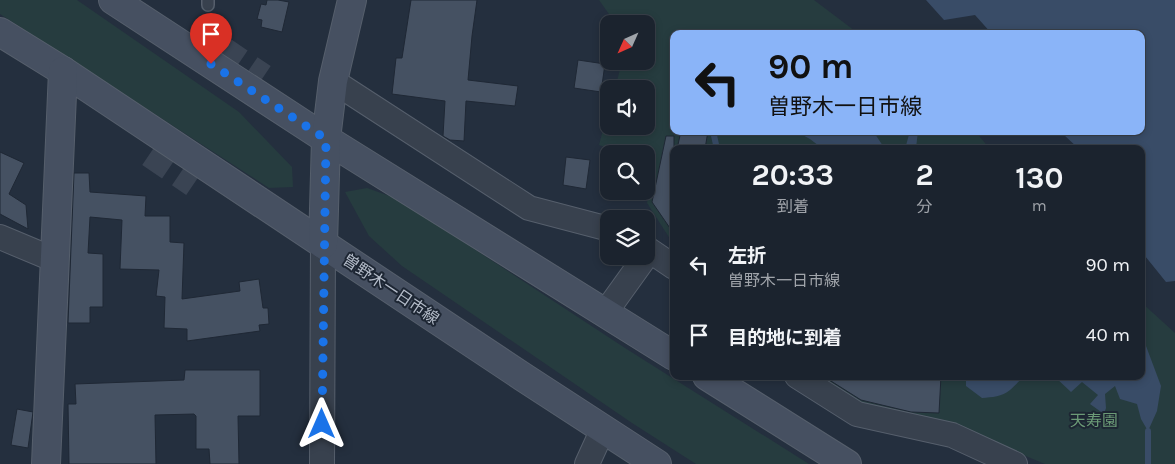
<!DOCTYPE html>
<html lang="ja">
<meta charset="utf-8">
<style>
:root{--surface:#1b232e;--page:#242b36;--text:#f1f3f6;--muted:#a0a4aa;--line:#39404a}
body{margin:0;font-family:Karla,"Noto Sans JP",sans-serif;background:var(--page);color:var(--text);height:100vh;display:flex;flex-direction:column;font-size:19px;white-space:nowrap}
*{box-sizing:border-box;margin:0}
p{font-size:16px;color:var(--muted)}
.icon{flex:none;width:28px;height:28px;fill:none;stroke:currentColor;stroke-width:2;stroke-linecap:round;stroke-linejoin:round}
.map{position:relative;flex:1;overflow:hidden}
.drawer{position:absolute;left:670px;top:145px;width:475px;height:235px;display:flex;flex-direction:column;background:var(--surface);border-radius:10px;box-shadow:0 2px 8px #0003,0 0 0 1px var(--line)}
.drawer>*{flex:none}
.hud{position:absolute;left:670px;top:30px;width:475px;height:105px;border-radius:10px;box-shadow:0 2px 8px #0003,0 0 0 1px var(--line);background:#8ab4f8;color:#111;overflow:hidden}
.needle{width:32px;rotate:225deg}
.tools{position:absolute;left:600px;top:15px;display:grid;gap:10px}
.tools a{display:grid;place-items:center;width:55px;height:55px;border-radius:10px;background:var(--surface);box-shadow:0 2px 8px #0003,0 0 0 1px var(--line);font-size:25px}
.pin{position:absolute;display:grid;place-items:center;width:42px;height:42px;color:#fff;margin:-51px -21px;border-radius:50% 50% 50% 0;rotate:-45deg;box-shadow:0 0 5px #0007}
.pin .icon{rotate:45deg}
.me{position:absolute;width:55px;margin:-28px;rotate:0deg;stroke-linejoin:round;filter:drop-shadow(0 0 4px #0008)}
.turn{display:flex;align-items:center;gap:18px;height:105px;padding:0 15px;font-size:22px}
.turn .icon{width:65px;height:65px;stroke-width:2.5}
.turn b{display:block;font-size:35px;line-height:42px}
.eta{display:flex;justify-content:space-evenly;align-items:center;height:85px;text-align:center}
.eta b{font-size:30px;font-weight:700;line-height:35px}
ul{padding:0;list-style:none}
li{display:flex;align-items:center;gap:15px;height:70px;padding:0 15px}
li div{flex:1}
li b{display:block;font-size:19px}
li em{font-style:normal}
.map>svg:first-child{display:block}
.green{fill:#263c3f}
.water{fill:#394c67}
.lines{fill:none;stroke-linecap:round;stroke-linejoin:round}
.stream{stroke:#394c67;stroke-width:6}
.building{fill:#455162;stroke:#1f2835}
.street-tunnel{stroke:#3a4453;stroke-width:24;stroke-dasharray:24 12;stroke-linecap:butt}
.lane-casing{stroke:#565f6c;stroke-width:14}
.street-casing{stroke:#565f6c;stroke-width:26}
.secondary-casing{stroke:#565f6c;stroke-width:30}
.lane{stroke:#38414e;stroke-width:11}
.street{stroke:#38414e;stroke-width:24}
.secondary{stroke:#465061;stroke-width:28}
.route{stroke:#1a73e8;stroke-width:9;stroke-dasharray:0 16.2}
.labels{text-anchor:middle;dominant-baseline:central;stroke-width:4;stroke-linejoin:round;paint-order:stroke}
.street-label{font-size:16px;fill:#b4bcc9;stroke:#1d2633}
.park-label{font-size:16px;fill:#6b9a76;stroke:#1d2633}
</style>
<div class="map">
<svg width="1175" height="464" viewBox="0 0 1175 464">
<rect width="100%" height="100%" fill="#242f3e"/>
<g class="green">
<polygon points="0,0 77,0 239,112 292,167 293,187 269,188 0,14"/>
<polygon points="599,0 814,0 859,34 674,34 674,131 975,131 990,149 674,149 674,245 647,203 654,163 646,160 646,154 626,154 599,145 609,107 609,126 646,126 646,89 615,89 622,61 646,61 646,24 616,24"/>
<polygon points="367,188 398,199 625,348 809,464 696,464 632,423 402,266 369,236 345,192"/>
<polygon points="1141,302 1175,333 1175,464 1045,464 943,422 861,406 812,376 1141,376"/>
</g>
<g class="water">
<polygon points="926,0 1175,0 1175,281 1166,282 1141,251 1141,149 1079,149 1063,134 1064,131 1141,131 1141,34 992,34 975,15 944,20"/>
<polygon points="789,131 873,131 885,149 823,149 810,139 797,132"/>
<polygon points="910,131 918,131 916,148 925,149 905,149"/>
<polygon points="1141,342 1146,346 1161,386 1157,411 1148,431 1141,419 1137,404 1120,399 1115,386 1105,394 1106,408 1104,414 1090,404 1098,395 1082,382 1071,392 1054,376 1141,376"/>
<path d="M966 376H1026C1019 380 1016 385 1010 390 1002 397 992 397 982 398L966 386Z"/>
</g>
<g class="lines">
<g class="stream">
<polyline points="713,131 717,149"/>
<polyline points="1148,431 1148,464"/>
</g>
</g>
<g class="building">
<polygon points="267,0 278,0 289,2 282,32 261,27 262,20 257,19 261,4 266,5"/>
<polygon points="411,0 477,0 472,36 468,80 518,86 515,106 466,101 464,141 450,140 443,136 445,101 392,94 396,58 402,58"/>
<polygon points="578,60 605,64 601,92 574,88"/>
<polygon points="681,131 708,131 705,149 677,149"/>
<polygon points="666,136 674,136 674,234 652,202"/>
<polygon points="0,152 24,163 9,194 26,205 28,229 0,214"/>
<polygon points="566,157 590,160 586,189 563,185"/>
<polygon points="74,173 89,173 90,192 146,196 145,216 170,216 170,242 184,243 182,299 240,291 239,282 259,279 263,308 268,308 269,324 259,325 260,331 187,341 187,329 164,328 165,297 156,296 159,270 120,269 122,220 90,217 88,253 103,254 103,307 90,307 90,323 68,323"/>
<polygon points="185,370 260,370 260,416 238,416 239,464 210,464 209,449 196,449 196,416 194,414 155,415 156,464 69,464 68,404 76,404 75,384 184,380"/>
<polygon points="823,376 941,376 939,413 911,412 861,400"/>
<polygon points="17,409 33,412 28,448 11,445"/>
</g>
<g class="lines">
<g class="street-tunnel">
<polyline points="221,47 264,76"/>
<polyline points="149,155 193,185"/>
</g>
<g class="lane-casing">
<polyline id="lane" points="208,5 208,0"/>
</g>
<g class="street-casing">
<g id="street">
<polyline points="333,81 529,208 609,229"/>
<polyline points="0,237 55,260"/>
<polyline points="646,248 674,267"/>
<polyline points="605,313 646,256"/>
<polyline points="797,376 857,414 952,435 1015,464"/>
<polyline points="322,464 323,244"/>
<polyline points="587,464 603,429"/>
</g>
</g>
<g class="secondary-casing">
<g id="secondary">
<polyline points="113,0 326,139 674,356"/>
<polyline points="0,32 63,71 523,377 657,464"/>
<polyline points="323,244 326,139 333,81 352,0"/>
<polyline points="707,376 847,464"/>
<polyline points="46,464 63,71"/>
</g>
</g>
<use href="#lane" class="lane"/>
<use href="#street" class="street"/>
<use href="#secondary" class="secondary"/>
</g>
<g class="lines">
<polyline class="route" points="211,64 326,139 322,424"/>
</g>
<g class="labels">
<g class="street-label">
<text transform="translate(391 289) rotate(34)">曽野木一日市線</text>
</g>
<g class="park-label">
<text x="1094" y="420">天寿園</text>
</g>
</g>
</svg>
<div class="tools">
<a><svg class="needle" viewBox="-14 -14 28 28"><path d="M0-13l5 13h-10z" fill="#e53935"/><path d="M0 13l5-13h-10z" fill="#a0a4aa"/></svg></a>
<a><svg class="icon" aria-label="sound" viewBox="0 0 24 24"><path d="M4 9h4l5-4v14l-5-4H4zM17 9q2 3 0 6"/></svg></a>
<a><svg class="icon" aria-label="search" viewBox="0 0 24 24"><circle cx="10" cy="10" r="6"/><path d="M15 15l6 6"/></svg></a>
<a><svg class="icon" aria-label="layers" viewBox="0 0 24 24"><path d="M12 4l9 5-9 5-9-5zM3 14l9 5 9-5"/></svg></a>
</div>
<div class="pin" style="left:211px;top:64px;background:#d93025"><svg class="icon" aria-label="arrive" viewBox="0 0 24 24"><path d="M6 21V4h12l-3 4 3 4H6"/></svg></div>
<svg class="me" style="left:322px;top:424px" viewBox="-20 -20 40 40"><path d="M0-17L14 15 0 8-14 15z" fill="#1a73e8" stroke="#fff" stroke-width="4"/></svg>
<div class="hud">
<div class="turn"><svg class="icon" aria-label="left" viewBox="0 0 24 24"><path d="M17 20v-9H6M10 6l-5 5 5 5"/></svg><div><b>90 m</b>曽野木一日市線</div></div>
</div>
<section class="drawer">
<div class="eta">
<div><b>20:33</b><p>到着</p></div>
<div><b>2</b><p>分</p></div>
<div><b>130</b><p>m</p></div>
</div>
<ul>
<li><svg class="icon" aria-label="left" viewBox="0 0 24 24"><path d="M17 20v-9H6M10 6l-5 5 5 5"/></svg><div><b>左折</b><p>曽野木一日市線</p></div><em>90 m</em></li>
<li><svg class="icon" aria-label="arrive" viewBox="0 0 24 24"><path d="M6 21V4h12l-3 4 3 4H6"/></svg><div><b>目的地に到着</b></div><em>40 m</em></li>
</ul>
</section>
</div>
